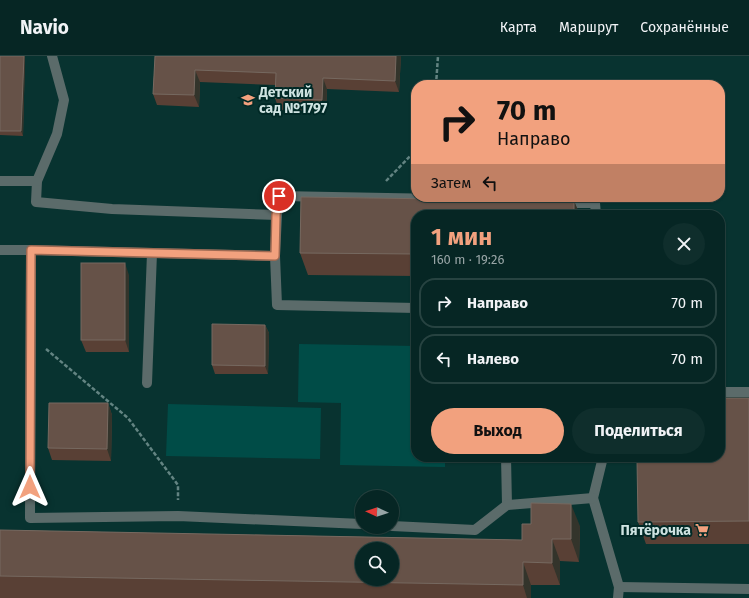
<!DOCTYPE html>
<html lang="ru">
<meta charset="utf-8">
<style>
:root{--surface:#062624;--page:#0f2e2c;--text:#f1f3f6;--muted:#98a5a6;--line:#274341;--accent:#f2a17e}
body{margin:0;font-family:"Fira Sans",sans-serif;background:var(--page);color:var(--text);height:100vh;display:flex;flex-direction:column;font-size:15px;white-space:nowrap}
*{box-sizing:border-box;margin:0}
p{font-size:13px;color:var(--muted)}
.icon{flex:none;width:22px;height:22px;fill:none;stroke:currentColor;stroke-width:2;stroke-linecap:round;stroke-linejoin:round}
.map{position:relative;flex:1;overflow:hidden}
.sheet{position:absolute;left:411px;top:154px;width:314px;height:252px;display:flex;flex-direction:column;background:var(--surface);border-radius:16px;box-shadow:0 1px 3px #0004,0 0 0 1px var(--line)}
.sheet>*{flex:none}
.top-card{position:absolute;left:411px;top:24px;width:314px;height:122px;border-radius:16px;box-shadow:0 1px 3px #0004,0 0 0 1px var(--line);background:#f2a17e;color:#111;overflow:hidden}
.needle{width:26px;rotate:273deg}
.tools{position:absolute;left:355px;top:434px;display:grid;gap:8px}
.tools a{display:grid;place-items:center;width:44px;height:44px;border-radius:50%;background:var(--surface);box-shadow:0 1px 3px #0004,0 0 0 1px var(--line);font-size:20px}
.pin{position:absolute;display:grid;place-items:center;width:34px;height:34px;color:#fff;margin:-17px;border:2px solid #fff;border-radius:50%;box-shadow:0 1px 4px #0007}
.me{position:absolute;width:44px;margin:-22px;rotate:0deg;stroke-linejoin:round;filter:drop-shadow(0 0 3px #0008)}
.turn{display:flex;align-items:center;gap:14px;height:84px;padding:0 20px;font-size:18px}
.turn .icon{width:52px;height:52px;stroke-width:2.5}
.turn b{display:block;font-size:28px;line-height:34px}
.then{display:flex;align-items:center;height:38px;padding:0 20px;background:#0003;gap:8px;font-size:15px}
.round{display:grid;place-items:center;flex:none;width:42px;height:42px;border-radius:21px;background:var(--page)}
.overview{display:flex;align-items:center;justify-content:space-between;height:68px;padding:0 20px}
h1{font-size:24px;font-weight:700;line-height:30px;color:var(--accent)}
.action{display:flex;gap:8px;margin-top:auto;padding:8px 20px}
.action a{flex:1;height:46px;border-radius:24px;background:var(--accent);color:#111;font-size:16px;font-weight:700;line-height:46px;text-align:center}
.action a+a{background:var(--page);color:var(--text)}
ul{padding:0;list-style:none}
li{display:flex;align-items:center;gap:12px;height:50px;margin:0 8px 6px;padding:0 12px;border:2px solid var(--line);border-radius:16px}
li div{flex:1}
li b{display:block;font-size:15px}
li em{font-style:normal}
header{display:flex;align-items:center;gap:24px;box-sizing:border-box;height:56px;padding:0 20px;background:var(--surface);border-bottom:1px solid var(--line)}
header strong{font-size:19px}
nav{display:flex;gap:22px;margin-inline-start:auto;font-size:14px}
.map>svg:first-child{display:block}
.green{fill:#004c47}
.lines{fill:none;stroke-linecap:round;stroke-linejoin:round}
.path{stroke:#638482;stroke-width:2.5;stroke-dasharray:4 2;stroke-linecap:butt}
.lane{stroke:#5b6b6a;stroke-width:10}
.wall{fill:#594035}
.shaded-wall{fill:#33342b}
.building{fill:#665248;stroke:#766960;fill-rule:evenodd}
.route-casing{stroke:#9d6952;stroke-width:10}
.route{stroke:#f2a17e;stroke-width:7}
.labels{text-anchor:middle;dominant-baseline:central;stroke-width:4;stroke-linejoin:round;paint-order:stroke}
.poi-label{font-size:14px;font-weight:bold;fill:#cfe4e2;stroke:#002926;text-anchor:start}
</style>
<header>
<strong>Navio</strong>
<nav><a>Карта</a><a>Маршрут</a><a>Сохранённые</a></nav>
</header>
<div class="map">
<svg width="749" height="542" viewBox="0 0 749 542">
<rect width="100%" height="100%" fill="#083330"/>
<g class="green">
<polygon points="299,288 416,290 416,401 445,401 445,411 340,409 341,347 298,346"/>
<polygon points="168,348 321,352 320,403 166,400"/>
</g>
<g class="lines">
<g class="path">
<polyline points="436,29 438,0"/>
<polyline points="386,125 416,94"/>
<polyline points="46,293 128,362 178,429 178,444"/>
</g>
<g class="lane">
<polyline points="52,0 64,44 57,78 37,125 36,146 112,153 277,159"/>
<polyline points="0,125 37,125"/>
<polyline points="563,147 595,147 596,159"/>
<polyline points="0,194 31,194 30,462 178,460 362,468"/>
<polyline points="31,194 275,200 277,249 416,252"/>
<polyline points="275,200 277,159 279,140 441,143"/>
<polyline points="147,327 152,197"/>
<polyline points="720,336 749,336"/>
<polyline points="506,401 507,449"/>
<polyline points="603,401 593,442 619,531 618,542"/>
<polyline points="392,470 475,474 507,449 593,442"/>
<polyline points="619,531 749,533"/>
</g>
</g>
<g class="wall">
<polygon points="0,0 25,0 25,1 23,80 0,79"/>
<polygon points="155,0 401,0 399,36 327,33 326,56 279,54 275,42 276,29 200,26 199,51 157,49 153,38"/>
<polygon points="301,141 574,145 580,159 416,159 416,220 308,219 300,197"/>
<polygon points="129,219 129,296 86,296 81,284"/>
<polygon points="265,269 269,277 268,318 215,318 212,309"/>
<polygon points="749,342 749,488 646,488 638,466 659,403"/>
<polygon points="108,347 112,359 111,405 52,404 48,392"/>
<polygon points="580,470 579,506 560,505 560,529 531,529 531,542 0,542 0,474 522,484"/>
</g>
<g class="shaded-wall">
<polygon points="24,0 25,0 25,1 23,80 21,75"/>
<polygon points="396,0 401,0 399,36 395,25"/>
<polygon points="195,14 200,26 199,51 194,39"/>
<polygon points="323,22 327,33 326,56 322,44"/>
<polygon points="574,145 580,159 574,159"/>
<polygon points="125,207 129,219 129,296 125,284"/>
<polygon points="265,269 269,277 268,318 265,310"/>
<polygon points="108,347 112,359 111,405 107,393"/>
<polygon points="571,448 580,470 579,506 571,483"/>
<polygon points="552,483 560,505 560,529 552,507"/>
<polygon points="523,506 531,529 531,542 527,542 523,529"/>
</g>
<g class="building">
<polygon points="0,0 24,0 21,75 0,75"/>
<polygon points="155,0 396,0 395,25 323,22 322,44 275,42 276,17 195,14 194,39 153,38"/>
<polygon points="301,141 574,145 574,159 416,159 416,198 300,197"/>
<rect x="81" y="207" width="44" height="77"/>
<polygon points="212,268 265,269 265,310 212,309"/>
<polygon points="720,342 749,342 749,465 638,466 637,403 659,403 659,401 720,401"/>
<polygon points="49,347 108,347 107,393 48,392"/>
<path d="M531 447 571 448V483H552V507L523 506V529L0 520V474L522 484V468H531ZM362 493H392V523H362Z"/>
</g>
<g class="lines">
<g class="route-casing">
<polyline id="route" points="30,431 31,194 275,200 276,159 279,140"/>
</g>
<use href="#route" class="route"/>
</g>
<defs>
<g id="school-bare" transform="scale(1.08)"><path d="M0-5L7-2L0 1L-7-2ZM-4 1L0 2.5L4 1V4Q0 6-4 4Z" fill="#f2a17e" stroke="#002926" stroke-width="2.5" paint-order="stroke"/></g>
<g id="supermarket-bare" transform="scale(1.08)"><path d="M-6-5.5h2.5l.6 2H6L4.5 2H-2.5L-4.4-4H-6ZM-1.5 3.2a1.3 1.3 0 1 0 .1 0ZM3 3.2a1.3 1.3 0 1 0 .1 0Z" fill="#f2a17e" stroke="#002926" stroke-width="2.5" paint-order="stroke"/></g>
</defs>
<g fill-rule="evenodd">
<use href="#school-bare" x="248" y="44"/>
<use href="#supermarket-bare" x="702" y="474"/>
</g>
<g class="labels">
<g class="poi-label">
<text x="259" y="36">Детский<tspan x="259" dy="16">сад №1797</tspan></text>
<text x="691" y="474" text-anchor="end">Пятёрочка</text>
</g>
</g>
</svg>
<div class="tools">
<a><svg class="needle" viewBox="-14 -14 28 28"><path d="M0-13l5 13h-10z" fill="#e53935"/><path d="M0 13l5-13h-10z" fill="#98a5a6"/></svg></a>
<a><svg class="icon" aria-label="search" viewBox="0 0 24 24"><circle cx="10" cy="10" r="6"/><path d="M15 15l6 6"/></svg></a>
</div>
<div class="pin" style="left:279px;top:140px;background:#d93025"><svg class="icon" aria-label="arrive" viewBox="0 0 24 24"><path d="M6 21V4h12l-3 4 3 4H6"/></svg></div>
<svg class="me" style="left:30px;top:431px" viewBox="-20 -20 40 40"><path d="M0-17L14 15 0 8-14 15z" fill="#f2a17e" stroke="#fff" stroke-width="4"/></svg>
<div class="top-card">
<div class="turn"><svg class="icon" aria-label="right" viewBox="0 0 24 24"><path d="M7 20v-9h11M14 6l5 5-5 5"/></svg><div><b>70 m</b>Направо</div></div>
<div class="then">Затем<svg class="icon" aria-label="left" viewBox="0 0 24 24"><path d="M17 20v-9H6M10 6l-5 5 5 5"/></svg></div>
</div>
<section class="sheet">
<div class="overview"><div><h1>1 мин</h1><p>160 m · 19:26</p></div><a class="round"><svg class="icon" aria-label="close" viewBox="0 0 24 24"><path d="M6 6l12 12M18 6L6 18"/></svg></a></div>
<ul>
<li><svg class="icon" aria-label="right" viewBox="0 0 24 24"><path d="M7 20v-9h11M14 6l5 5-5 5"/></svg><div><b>Направо</b></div><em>70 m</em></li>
<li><svg class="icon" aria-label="left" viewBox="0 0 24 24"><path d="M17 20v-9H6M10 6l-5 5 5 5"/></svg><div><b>Налево</b></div><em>70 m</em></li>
</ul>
<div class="action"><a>Выход</a><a>Поделиться</a></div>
</section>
</div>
